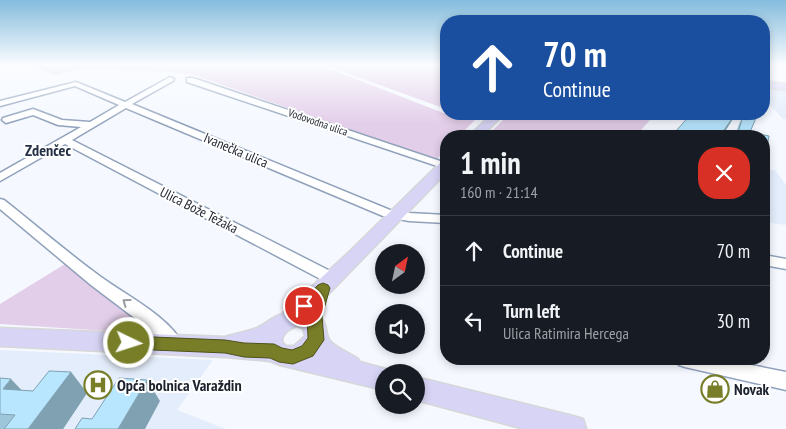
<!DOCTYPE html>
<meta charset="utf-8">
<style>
:root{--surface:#171b24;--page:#20242c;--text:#f1f3f6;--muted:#9ea1a6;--line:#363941}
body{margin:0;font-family:"PT Sans Narrow",sans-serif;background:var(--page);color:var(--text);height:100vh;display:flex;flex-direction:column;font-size:19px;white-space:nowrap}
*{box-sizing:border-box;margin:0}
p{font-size:16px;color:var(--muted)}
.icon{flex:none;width:28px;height:28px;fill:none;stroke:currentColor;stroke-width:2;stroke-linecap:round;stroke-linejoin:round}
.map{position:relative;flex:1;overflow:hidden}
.side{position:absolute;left:440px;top:130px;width:330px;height:235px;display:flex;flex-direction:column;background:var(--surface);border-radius:20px;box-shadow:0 2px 8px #0003}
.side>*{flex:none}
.guide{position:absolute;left:440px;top:15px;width:330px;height:105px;border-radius:20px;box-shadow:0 2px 8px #0003;background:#1a4fa0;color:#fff;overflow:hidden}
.needle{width:32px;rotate:33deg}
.tools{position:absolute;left:375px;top:244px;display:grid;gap:10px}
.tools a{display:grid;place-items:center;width:50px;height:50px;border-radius:50%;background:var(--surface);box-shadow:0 2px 8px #0003;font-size:25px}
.pin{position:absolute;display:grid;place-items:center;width:42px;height:42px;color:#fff;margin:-21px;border:2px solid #fff;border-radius:50%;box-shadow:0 1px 5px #0007}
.me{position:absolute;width:55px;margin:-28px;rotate:94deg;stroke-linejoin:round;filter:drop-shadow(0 0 4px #0008)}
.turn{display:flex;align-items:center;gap:18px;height:105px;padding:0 20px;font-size:22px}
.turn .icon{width:65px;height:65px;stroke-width:2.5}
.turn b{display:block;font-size:35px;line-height:42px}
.round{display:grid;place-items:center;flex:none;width:52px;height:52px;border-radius:20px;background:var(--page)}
.summary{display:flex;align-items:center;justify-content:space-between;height:85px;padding:0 20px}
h1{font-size:30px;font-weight:700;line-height:38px}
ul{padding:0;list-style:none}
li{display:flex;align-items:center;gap:15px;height:70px;padding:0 20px;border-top:1px solid var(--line)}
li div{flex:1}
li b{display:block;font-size:19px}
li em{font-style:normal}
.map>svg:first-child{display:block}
.built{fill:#e4edfb}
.green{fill:#e3cee9}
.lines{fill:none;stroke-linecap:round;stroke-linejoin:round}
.minor-casing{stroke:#90a1bb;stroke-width:3}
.major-casing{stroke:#d6d7d9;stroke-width:3}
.minor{fill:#fff;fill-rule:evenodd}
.major{fill:#d7d4f6;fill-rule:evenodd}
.wall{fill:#9dc6da}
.shaded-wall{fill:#80a1b2}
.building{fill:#b7e6fe;stroke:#80a1b2}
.oneway{stroke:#999ca0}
.route{fill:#787e28;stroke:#4e521a}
.labels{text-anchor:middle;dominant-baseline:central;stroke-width:4;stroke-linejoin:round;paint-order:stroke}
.far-street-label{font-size:11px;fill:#1c222d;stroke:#fff}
.street-label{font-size:14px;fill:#1c222d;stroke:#fff}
.quarter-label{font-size:16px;font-weight:bold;fill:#222f45;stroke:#fff}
.near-poi-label{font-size:16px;font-weight:bold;fill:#1c222d;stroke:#fff;text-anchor:start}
</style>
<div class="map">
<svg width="786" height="429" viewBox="0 0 786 429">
<rect width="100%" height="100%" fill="#f5f9ff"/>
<g class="built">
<polygon points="764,87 786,90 786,119 783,119 772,107 764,105"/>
<polygon points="764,169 775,170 786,185 786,225 764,222"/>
<polygon points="0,350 213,360 177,410 226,429 0,429"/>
</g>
<g class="green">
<polygon points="24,64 317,64 446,114 476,119 459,136 446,136 446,150 436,160 194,75 172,72 81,69 55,75"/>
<polygon points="322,64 446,64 446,109"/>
<polygon points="509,114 529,118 533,114 655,114 637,135 639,136 487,136"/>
<polygon points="65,264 145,322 138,333 0,324 0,304"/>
</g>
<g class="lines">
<g class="minor-casing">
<g id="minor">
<polygon points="170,77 174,79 173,81 132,104 390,210 409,213 446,215 446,223 409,221 383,216 126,108 72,140 338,275 340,279 338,283 333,284 328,283 65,144 0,181 0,173 81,127 58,125 33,115 6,123 2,120 3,118 33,109 62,120 90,122 119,105 75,86 0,106 0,101 76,82 125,102"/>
<polygon points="187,78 193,78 446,163 446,169 187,82"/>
<path d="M0 199 4 200C37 226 68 253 101 277 127 296 170 317 184 346L181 351 175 353 169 351 149 329 91 285 0 209Z"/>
<polygon points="764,255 786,259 786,269 764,265"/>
<polygon points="676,359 721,359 786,372 786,390 685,367 679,365"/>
</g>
</g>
<g class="major-casing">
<g id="major">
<polygon points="764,81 786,84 786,90 764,87"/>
<polygon points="492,114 504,114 482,136 469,136"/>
<path d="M446 161V173L310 313C332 320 322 330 330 341 336 348 351 354 358 359L360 362 393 371 384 372V390L280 365 270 361 225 357 0 346V328L225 337C235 334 246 332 257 328 266 324 272 317 282 314L347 254 441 162ZM297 326 303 328 305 336 294 346H286L282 342C282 333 289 329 297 326Z"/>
<polygon points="416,377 573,416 583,419 586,429 524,429 416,400"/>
</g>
</g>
<use href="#minor" class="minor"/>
<use href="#major" class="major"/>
</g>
<g class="wall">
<polygon points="736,114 731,122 722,136 673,136 676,131"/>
<polygon points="743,116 756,118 750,132 769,136 766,152 764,156 764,136 735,136 739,124"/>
<polygon points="71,372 87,393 63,429 0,429 0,378 21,390 33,391"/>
</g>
<g class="shaded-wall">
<polygon points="736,114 731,122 722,136 720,136"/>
<polygon points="71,372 87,393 63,429 28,429"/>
<polygon points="11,379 31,400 3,389"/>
<polygon points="147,380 160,401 145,429 118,429"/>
</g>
<g class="building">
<polygon points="691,114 700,114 719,118 722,114 735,114 720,136 695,136 676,131"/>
<polygon points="743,116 756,118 750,132 769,136 766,152 764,152 764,136 737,136"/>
<polygon points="49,371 71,372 28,429 4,429 15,415 0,414 0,378 11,379 3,389 33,391"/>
<polygon points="119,378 147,380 118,429 75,429 82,418 92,419"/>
</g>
<defs><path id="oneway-chevron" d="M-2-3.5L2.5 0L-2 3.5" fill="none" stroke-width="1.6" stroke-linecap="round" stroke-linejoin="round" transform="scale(1.25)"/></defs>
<use class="oneway" href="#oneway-chevron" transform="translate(126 302) rotate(-144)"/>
<linearGradient id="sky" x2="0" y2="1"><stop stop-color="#84bcdd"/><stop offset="0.52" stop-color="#fafcff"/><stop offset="1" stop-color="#fafcff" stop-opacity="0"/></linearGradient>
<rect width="786" height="124" fill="url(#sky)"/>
<polygon class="route" points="323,283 328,285 330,288 322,316 324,340 313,356 293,364 279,362 270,358 244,357 225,353 129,349 124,347 121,343 124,338 129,336 225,340 244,343 274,344 282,348 292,350 302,346 308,338 307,316 309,311 299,310 297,306 318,285"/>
<defs>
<g id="hospital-ring" transform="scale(1.4375)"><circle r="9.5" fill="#fff" stroke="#787e28" stroke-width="1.5"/><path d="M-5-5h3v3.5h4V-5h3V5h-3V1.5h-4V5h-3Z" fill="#787e28"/></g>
<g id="shop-ring" transform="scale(1.4375)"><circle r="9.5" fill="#fff" stroke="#787e28" stroke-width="1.5"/><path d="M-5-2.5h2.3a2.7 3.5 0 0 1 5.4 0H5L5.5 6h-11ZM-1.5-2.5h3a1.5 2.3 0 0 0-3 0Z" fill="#787e28"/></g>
</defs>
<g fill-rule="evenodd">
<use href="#hospital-ring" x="98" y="385"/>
<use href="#shop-ring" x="715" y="389"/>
</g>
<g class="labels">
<g class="far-street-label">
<text transform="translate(318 122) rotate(19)">Vodovodna ulica</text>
</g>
<g class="street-label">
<text transform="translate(236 150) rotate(23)">Ivanečka ulica</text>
<text transform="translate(199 210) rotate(27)">Ulica Bože Težaka</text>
</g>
<g class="quarter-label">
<text x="48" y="150">Zdenčec</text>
</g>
<g class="near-poi-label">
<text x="117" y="385">Opća bolnica Varaždin</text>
<text x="734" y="389">Novak</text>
</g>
</g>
</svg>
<div class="tools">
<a><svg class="needle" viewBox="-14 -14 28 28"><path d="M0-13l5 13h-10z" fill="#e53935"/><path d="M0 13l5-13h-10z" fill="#9ea1a6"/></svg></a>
<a><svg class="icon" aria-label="sound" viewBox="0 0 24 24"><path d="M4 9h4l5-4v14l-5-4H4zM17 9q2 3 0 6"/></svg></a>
<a><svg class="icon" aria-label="search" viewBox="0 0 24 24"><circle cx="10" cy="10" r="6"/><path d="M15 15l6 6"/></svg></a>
</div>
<div class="pin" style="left:304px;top:306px;background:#d93025"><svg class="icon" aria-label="arrive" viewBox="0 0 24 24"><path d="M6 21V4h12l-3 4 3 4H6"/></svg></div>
<svg class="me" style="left:129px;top:343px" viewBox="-20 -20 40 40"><circle r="17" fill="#787e28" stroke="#fff" stroke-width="3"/><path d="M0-11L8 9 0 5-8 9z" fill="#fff"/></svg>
<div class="guide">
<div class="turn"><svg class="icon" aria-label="ahead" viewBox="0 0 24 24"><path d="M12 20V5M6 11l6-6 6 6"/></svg><div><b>70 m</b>Continue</div></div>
</div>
<section class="side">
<div class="summary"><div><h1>1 min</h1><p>160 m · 21:14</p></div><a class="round" style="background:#d93025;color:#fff"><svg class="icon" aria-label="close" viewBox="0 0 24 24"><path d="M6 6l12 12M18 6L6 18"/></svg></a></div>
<ul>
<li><svg class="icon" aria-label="ahead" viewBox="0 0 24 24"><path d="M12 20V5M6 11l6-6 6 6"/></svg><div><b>Continue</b></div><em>70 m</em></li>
<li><svg class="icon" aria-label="left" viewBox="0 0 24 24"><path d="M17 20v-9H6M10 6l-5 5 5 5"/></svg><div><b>Turn left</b><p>Ulica Ratimira Hercega</p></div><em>30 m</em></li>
</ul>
</section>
</div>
